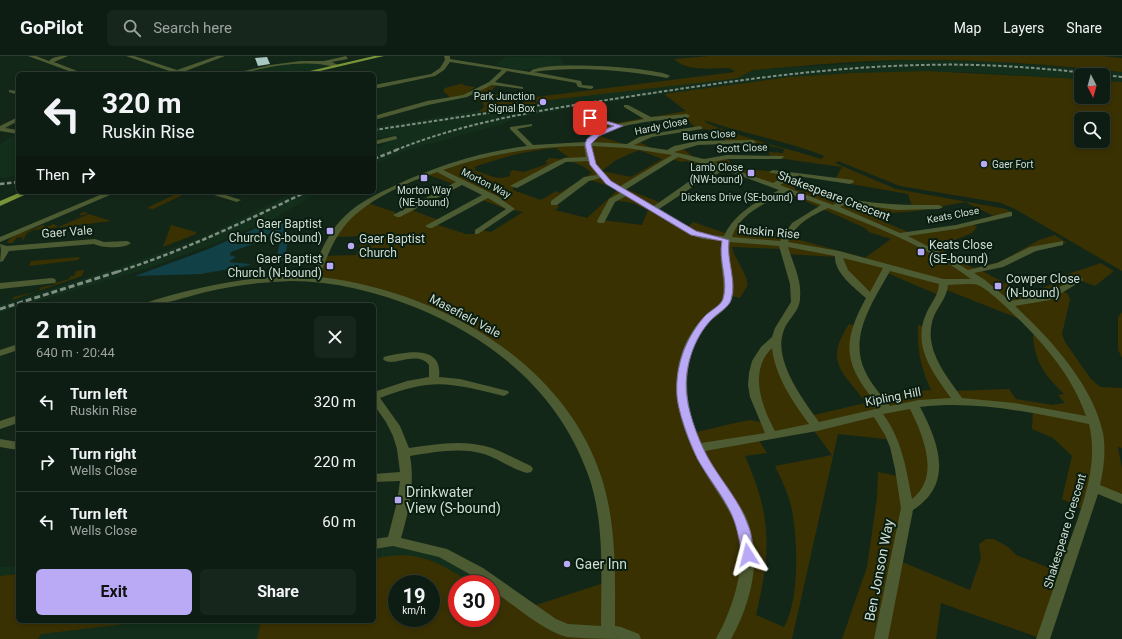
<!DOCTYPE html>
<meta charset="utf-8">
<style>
:root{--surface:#0e1d13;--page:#17261c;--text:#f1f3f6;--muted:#9ba2a0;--line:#2e3b33;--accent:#baaaf6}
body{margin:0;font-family:Roboto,sans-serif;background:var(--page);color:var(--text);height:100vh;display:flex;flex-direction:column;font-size:15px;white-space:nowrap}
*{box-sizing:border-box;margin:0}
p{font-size:13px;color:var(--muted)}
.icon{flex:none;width:22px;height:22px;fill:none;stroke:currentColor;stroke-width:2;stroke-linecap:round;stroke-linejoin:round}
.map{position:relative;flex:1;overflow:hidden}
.panel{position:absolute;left:16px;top:247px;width:360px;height:320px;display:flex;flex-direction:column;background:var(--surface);border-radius:6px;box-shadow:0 2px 6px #0003,0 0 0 1px var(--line)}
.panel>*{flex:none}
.top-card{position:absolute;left:16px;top:16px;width:360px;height:122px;border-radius:6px;box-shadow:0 2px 6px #0003,0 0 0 1px var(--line);background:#0e1d13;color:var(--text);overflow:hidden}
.needle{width:26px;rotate:174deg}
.tools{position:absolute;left:1074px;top:12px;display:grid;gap:8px}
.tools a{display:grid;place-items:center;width:36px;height:36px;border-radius:6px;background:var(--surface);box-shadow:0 2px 6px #0003,0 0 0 1px var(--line);font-size:20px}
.speed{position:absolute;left:388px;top:519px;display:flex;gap:8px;font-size:20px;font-weight:700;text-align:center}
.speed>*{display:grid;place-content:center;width:52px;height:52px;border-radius:50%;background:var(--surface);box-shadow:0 2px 6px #0003,0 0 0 1px var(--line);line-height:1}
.speed small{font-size:10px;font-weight:400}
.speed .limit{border:6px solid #d22;background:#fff;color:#111}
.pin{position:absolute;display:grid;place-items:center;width:34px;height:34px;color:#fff;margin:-17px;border-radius:8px;box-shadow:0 2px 6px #0006}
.me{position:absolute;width:44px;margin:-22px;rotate:351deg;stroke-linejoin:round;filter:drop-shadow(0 0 3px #0008)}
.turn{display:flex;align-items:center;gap:14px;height:84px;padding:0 20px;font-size:18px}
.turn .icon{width:52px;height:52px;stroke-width:2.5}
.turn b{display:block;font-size:28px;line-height:34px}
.then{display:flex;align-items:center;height:38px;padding:0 20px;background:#0003;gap:8px;font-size:15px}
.round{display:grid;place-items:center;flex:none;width:42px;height:42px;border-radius:6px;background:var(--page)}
.summary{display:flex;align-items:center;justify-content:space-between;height:68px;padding:0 20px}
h1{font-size:24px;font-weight:700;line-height:30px}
.button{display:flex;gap:8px;margin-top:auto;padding:8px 20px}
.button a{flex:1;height:46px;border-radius:6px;background:var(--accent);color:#111;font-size:16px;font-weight:700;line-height:46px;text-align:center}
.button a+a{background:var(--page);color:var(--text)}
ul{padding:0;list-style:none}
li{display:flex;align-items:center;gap:12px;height:60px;padding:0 20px;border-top:1px solid var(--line)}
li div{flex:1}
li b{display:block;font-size:15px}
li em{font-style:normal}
header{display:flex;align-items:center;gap:24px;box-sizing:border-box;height:56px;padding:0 20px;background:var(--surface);border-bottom:1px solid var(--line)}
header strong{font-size:19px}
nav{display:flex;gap:22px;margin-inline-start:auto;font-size:14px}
.search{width:280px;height:36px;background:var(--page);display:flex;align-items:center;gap:10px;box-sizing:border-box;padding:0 14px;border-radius:6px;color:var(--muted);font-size:15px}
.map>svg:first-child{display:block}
.built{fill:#132e1b;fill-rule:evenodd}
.green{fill:#3a3103;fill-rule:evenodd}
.water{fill:#114047}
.building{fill:#a6c8c1}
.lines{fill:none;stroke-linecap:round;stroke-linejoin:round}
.minor{fill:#4d5b32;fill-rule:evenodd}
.major{fill:#789439;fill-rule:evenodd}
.rail-far2{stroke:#808f84;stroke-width:2;stroke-dasharray:3.5 2;stroke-linecap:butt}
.rail-far1{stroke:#808f84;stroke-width:2.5;stroke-dasharray:4.5 2.5;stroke-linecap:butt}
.rail{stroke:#808f84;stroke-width:3;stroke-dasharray:6 3;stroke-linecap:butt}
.route{fill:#baaaf6;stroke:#796ea0}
.poi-dot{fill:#baaaf6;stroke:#091d10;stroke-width:1.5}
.labels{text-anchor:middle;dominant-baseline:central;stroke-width:4;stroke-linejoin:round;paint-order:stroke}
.far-poi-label{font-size:10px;fill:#d1ddd4;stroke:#091d10;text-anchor:end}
.far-street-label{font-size:10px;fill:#d1ddd4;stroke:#091d10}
.street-label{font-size:12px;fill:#d1ddd4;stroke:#091d10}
.poi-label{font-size:12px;fill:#d1ddd4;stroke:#091d10;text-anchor:start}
.near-poi-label{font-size:14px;fill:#d1ddd4;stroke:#091d10;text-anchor:start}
.near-street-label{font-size:14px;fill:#d1ddd4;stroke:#091d10}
</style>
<header>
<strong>GoPilot</strong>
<div class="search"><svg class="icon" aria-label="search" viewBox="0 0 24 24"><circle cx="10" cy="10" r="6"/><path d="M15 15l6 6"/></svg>Search here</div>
<nav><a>Map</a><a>Layers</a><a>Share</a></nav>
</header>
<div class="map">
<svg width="1122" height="583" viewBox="0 0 1122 583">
<rect width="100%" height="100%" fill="#132719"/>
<g class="built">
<polygon points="558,0 566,10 521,14 496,9 506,1"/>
<polygon points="909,4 997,6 1122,16 1122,26 1103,25 1103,19 1081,19 1081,23 967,16 853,17 789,21 633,42 515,62 502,68 407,94 374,109 374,93 400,81 396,79 374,83 374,71 624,32 752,14"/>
<polygon points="313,6 335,9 300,18 235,18 264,10"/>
<polygon points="18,76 18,120 0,122 0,88"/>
<polygon points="296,136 319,136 275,162 216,187 149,212 25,249 18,249 18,251 0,256 0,249 118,212 203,181"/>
<path d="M393 485 442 497 538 556 539 583H0V511L18 510V565H374V488ZM397 528H431V562H397ZM457 528H491V562H457Z"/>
</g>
<g class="green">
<path d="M710 0H1101L1122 2V16C1052 9 981 3 910 4 857 4 805 10 753 14L738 22 724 24 550 44 535 46 536 48 478 56 484 51 483 47 475 43V39C481 33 487 29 496 29L488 40 491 41 493 38H498L495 46 735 16 730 12C712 12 687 16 674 3Z"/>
<path d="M928 15 1081 23V41H1103V25L1122 26V215L1015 153 1001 147 900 130 838 105 835 107 896 133 1006 153 1013 157 996 161 965 146 917 155 878 158 884 166 911 177 971 167 977 171 972 177 940 190H933L946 195 942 197 974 212 1000 206 1039 184 1055 179 1067 187 1047 190 980 214 1026 238 1048 230 1065 219 1101 207 1114 215 1095 230 1079 224 1062 235 1068 238 1070 243 1062 278 1065 286 1091 323 1100 331 1122 332V392L1118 391 1122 413V443L1094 432 1086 455 1062 443 1072 400 1053 382 1032 373 1033 354 992 349H913L931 384 929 430 907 452 897 504 970 534 981 502 979 488 986 483H994L1008 491 1016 499 1065 518 1043 583 941 547 936 583H842L867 511 877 442 878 416 902 421 894 384 838 378 792 583H257L261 565H374V503C418 492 438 507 474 528H457V562H491V535L530 551 607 526 598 431 569 366 525 314 471 276 394 240 314 223 323 200 356 199 363 180 333 181 335 176 367 147 395 156V158L409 153 441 165 435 168 466 178H473L482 174 491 176 523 156 506 153 480 143 488 140 462 126 456 129 426 118 514 93 588 88 597 79 629 90 636 84C655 94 660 100 680 90 700 108 702 106 727 101L733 111 740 114H757L796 118 795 134 867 146 912 150 908 138 834 125 842 111 770 101 769 96 783 97 784 93 770 90V88L726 86 719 74 697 73 683 60 649 63 609 74 598 69 610 65 616 67 686 55 664 38 789 21 853 17ZM1081 63H1103V85H1081ZM704 64C744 78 787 85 825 100L821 103C783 91 744 83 707 67ZM556 92 568 101 560 103 549 102 546 105 547 108 524 116 513 114 510 116V120C495 125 488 118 474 114L476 112 474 111C501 102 528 94 556 92ZM639 94 662 103 631 121 602 115 616 104ZM671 103 682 106 686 105 716 116 725 112 783 135 865 172 869 176 891 183 865 202 774 177 771 180 749 174 751 171 735 167 728 178 693 166 686 173 654 153 662 147 623 132ZM562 105C575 106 582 108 592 117L559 137 556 135 541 144 513 134 514 130ZM587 123 619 133 587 162 555 154 559 151 555 147ZM613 144 633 147 648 154 642 169 602 164ZM732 191 784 193 785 198 838 201 849 221 871 242 887 217 941 240 944 233 1030 267 1037 275 1033 280C1035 307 1045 319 1064 338L1058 339 1065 347 1052 349 1016 343 1009 333 952 335 927 288 926 271 918 269C917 294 921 312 931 334L874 338 853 297 857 270 849 268C823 308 844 316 866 347L809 360 778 299 770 288 753 318 764 367 751 364 739 366 693 377 682 319 697 276 728 239 740 242C742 238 745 234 747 230 750 221 734 203 732 191ZM812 372 832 399 775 410C781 423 788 436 791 450 798 479 800 545 784 571L756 559C771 495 772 461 745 400L767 397 758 383ZM397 528H431V562H397Z"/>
<polygon points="464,27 462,29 475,31 466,38 451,42 443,35 445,32"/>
<polygon points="180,136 189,136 153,153 147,152"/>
<path d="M84 156 88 157 54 172 33 174 27 177 23 184 21 185 23 181 16 182 13 187H7C12 176 33 175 42 169L47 171 53 168 58 170 82 160 79 158Z"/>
<polygon points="89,158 111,165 56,172"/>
<polygon points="171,169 196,176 196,178 163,191"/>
<polygon points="80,201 78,204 29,210 31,205"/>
<polygon points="84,214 82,220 12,244 14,241 39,235 41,231 54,229 55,227 69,223 71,220 74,220 76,215"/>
<polygon points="1122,256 1122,302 1118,294 1118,261"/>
<polygon points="18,518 18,565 150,565 41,578 38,583 0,583 0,520"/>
</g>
<path class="water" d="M284 164 287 166 288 184 286 196 292 203 290 205 280 204 277 200 282 177 272 176 258 186 231 196 230 199 236 201 230 205V206C238 208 244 206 251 209L201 218 135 220 206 194 273 165Z"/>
<polygon class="building" points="267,1 270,8 258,10 255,2"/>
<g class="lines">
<g class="minor">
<path d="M28 0H36L49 5C54 0 61 0 68 0L54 6 85 18H77Z"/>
<polygon points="126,0 134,0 177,14 217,0 225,0 183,16 187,18 175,17"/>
<path d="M346 0 348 3 332 6 338 9 335 11C305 3 270 10 240 18H231L270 9 301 5H324Z"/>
<path d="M444 0H450V3L530 16C538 4 656 11 670 20L667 22C622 14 579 10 534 16L581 25 582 29 593 30V32L591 33 578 31 576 27 571 26 507 15 495 26 523 31V33L492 29 467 41 428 49 374 64V60L427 45 463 39 489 26 502 14 450 6 444 14 435 20 374 33V29L431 18 440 12 445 4Z"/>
<polygon points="9,34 18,35 18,39 9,36"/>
<path d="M624 49H628L651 61 687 58 690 60 687 62C667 63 603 68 592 86L627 88 639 81 651 78 700 70 702 71V73L652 81 634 89 667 94 674 90 698 85 753 84 756 86 755 87 698 89 674 96 704 103 727 99 783 100 784 101 781 103H727L712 106 773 127 788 119 771 117 769 116 773 114 853 124 854 126 850 128 797 120 780 129 833 149 840 145 823 140V136C832 135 841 142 850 143 880 149 908 149 939 149L943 151 939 153 897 154 848 147 840 151 900 177 956 169 1009 156H1012V160L956 173 908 180 939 196 968 214 997 207 1030 191 1063 185V189L1036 195 1003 211 974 217 985 224 1010 245 1044 240 1076 222H1082L1083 224 1050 244 1015 250C1050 282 1093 329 1103 377 1106 394 1104 412 1100 429L1122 438V448L1098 438 1050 583H1036C1046 555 1055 527 1065 499 1079 457 1100 413 1089 368 1033 357 977 344 920 351 939 387 954 428 913 454L888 583H874L901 452 895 413 890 391 885 379 874 361 817 375 705 395C716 417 732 435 744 457 764 496 752 546 731 583H716C718 577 722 573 724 567 735 543 743 514 740 487 737 464 724 447 712 428 687 388 666 343 682 296 687 282 696 268 707 258 712 253 719 250 722 244 727 224 717 205 722 185L703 183 690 179 626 140 615 146 604 167H598L597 165 609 143 620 137 600 122 589 125 557 149H551V145L584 121 597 119 588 105 566 106 517 132 510 130 555 106 565 102 586 101 584 90C536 90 489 98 443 114L497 140 515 153 478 178H475V174L506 153 488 142 432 172H429L425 170 482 139 462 129 400 161H397L393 159 456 126 437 116C406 127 363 145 343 172 332 186 326 204 319 221 436 234 565 305 602 423 617 471 615 521 615 570L621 571 639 578 641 583C617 583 591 583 567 581 543 575 511 547 491 533V528H485L473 520 439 501 393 490 374 493V483L388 481 397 446 400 425 374 426V418L400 416 397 393 393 380 386 366 374 349V336L407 325 429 321V309C416 293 392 313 383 303L384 301C405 296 443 288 439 321L460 323 508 335 509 337 504 340C450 327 434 321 380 342L400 370 409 392C436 388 465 383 492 392 505 397 518 404 531 410L533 413 531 416 527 417C512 413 499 403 484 398 461 391 434 396 410 400 415 427 409 455 401 482L447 493 483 512 556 563 568 568 601 570C601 521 605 468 589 421 560 338 496 285 417 252 377 236 334 225 291 225 263 226 234 229 206 236 185 241 165 249 143 249L145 247C199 230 253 219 311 220 319 199 328 176 345 160 359 146 377 138 394 130 436 110 480 96 527 90L510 73V71L532 68V70L517 73 533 89 585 86C590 76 602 73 611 70L588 63V61L618 68 644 63 624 51ZM591 90 627 92 672 99 619 131C606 122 591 108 591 90ZM678 101 718 112 691 124 654 150 625 134ZM725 114 779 134C758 145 734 157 724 180L704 179 696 175 659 153 697 128ZM786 136 821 149 792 167 780 185 732 181C739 158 766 147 786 136ZM828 152C877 171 928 191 971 223H943L839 195 788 186C795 168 811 160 828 152ZM730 186 779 190 790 228 791 246 775 272 772 281 761 291 752 305 749 317 748 329 750 341 765 377 701 387C684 350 679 304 707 269 714 260 728 254 732 243 738 224 726 205 730 186ZM788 191 835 200C834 217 855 232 866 242 839 291 846 311 880 352L819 366C803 344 772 303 784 274 788 263 800 255 800 242 802 224 793 208 788 191ZM843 202 883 212 870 236 848 214ZM890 215 939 228C939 239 930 248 926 258 912 290 933 317 951 342L919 344 890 350C881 339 871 328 865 315 848 280 874 244 890 215ZM948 229C955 229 972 227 978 229 987 233 997 243 1005 250 1038 281 1071 316 1086 360L1014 347 962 342C945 318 922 291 934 260 939 249 947 241 948 229ZM772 292C775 320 793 346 809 368L775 375C762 351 748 315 772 292ZM910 353C923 379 941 421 912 443 906 412 902 384 883 358Z"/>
<polygon points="18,61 18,65 5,72 18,74 18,78 0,75 0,70"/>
<polygon points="395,80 397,81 397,83 374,89 374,85"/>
<polygon points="107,136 117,136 0,186 0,181"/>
<polygon points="204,136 216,136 241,144 237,146"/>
<path d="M95 183 104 186 127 185 131 187C124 193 102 192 94 188L9 195 3 205 0 206 1 194 0 188 7 190Z"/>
<polygon points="52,222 55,223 56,225 55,227 0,233 0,227"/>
<polygon points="18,288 18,294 0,300 0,294"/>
<polygon points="18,359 18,367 0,373 0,365"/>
<polygon points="0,383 18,386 18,394 0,391"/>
</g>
<g class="major">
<polygon points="374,0 384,0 307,18 297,18"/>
<polygon points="21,136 31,136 0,150 0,145"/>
</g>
<g class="rail-far2">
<polyline points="374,74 548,48"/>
<path d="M396 94C470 64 549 53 626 41 725 26 823 11 923 9 990 7 1056 13 1122 21"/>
</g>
<g class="rail-far1">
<polyline points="374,103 399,93"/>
<polyline points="0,128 18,126"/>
<path d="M117 216C183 195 244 166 306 136"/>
</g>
<polyline class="rail" points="0,253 120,215"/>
</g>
<path class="route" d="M590 60 623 70 599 80 591 88 596 108 611 125 696 175 729 184C726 203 737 225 731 244 729 251 718 257 712 263 693 282 683 315 687 341 689 360 701 391 711 407 723 427 740 446 748 469 752 478 752 489 754 499L752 502 748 504 744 502 742 499C739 483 737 469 730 455 722 439 710 424 701 409 692 395 678 356 677 340 675 311 685 283 704 261 709 255 721 250 723 243 729 225 718 204 722 185L691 179 606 128 590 109 585 88 587 83 595 77 614 70 588 63Z"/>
<g class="poi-dot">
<circle cx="543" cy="46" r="4"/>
<circle cx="984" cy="108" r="4"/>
<rect x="747" y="113" width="8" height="8" rx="2"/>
<rect x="420" y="118" width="8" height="8" rx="2"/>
<rect x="797" y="137" width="8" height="8" rx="2"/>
<rect x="326" y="171" width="8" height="8" rx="2"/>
<circle cx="351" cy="190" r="4"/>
<rect x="917" y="192" width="8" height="8" rx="2"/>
<rect x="326" y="206" width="8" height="8" rx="2"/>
<rect x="994" y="226" width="8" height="8" rx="2"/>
<rect x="394" y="440" width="8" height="8" rx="2"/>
<circle cx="567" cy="508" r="4"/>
</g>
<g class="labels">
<g class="far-poi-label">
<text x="535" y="40">Park Junction<tspan x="535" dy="12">Signal Box</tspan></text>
<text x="992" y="108" text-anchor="start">Gaer Fort</text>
<text x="743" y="111">Lamb Close<tspan x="743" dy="12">(NW-bound)</tspan></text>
<text x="424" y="134" text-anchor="middle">Morton Way<tspan x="424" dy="12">(NE-bound)</tspan></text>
<text x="793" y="141">Dickens Drive (SE-bound)</text>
</g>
<g class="far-street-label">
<text transform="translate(661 70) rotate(-12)">Hardy Close</text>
<text transform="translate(709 79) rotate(-4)">Burns Close</text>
<text transform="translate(742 92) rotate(-2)">Scott Close</text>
<text transform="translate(486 127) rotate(27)">Morton Way</text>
<text transform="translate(953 159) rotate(-11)">Keats Close</text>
</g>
<g class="street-label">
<text transform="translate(834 140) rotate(21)">Shakespeare Crescent</text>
<text transform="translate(67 176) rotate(-4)">Gaer Vale</text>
<text transform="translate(769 176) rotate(5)">Ruskin Rise</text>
<text transform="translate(465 260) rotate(28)">Masefield Vale</text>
<text transform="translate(893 341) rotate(-11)">Kipling Hill</text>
<text transform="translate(1065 475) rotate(-73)">Shakespeare Crescent</text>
</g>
<g class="poi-label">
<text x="322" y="168" text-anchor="end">Gaer Baptist<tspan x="322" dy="14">Church (S-bound)</tspan></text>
<text x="359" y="183">Gaer Baptist<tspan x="359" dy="14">Church</tspan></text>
<text x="929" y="189">Keats Close<tspan x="929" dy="14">(SE-bound)</tspan></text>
<text x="322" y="203" text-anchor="end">Gaer Baptist<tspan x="322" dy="14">Church (N-bound)</tspan></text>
<text x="1006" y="223">Cowper Close<tspan x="1006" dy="14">(N-bound)</tspan></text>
</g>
<g class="near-poi-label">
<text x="406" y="436">Drinkwater<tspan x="406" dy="16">View (S-bound)</tspan></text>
<text x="575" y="508">Gaer Inn</text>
</g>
<g class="near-street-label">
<text transform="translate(879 514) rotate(-79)">Ben Jonson Way</text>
</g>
</g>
</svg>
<div class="tools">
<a><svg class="needle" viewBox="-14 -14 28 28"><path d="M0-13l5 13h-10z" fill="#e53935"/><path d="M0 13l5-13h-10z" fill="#9ba2a0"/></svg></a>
<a><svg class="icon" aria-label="search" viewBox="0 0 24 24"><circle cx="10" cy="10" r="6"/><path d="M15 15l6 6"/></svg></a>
</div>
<div class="speed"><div>19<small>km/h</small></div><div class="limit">30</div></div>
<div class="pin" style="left:590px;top:62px;background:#d93025"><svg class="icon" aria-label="arrive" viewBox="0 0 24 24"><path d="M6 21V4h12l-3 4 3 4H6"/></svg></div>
<svg class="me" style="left:748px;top:499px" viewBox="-20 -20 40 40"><path d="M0-17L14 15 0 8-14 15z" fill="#baaaf6" stroke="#fff" stroke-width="4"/></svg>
<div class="top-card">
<div class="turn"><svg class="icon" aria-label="left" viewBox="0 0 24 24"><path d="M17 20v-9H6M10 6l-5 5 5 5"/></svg><div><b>320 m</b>Ruskin Rise</div></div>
<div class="then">Then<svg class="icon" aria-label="right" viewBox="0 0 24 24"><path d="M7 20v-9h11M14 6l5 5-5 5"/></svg></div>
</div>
<section class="panel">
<div class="summary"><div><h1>2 min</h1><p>640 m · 20:44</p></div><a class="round"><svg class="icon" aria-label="close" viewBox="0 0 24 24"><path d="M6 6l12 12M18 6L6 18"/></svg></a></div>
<ul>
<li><svg class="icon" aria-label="left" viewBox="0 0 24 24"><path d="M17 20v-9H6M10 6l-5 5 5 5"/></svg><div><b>Turn left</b><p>Ruskin Rise</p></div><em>320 m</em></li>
<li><svg class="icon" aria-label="right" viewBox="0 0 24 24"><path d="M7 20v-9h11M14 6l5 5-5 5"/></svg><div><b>Turn right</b><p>Wells Close</p></div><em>220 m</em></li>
<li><svg class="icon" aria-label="left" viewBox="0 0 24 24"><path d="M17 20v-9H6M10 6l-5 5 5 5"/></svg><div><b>Turn left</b><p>Wells Close</p></div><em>60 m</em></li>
</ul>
<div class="button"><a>Exit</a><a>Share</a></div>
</section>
</div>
